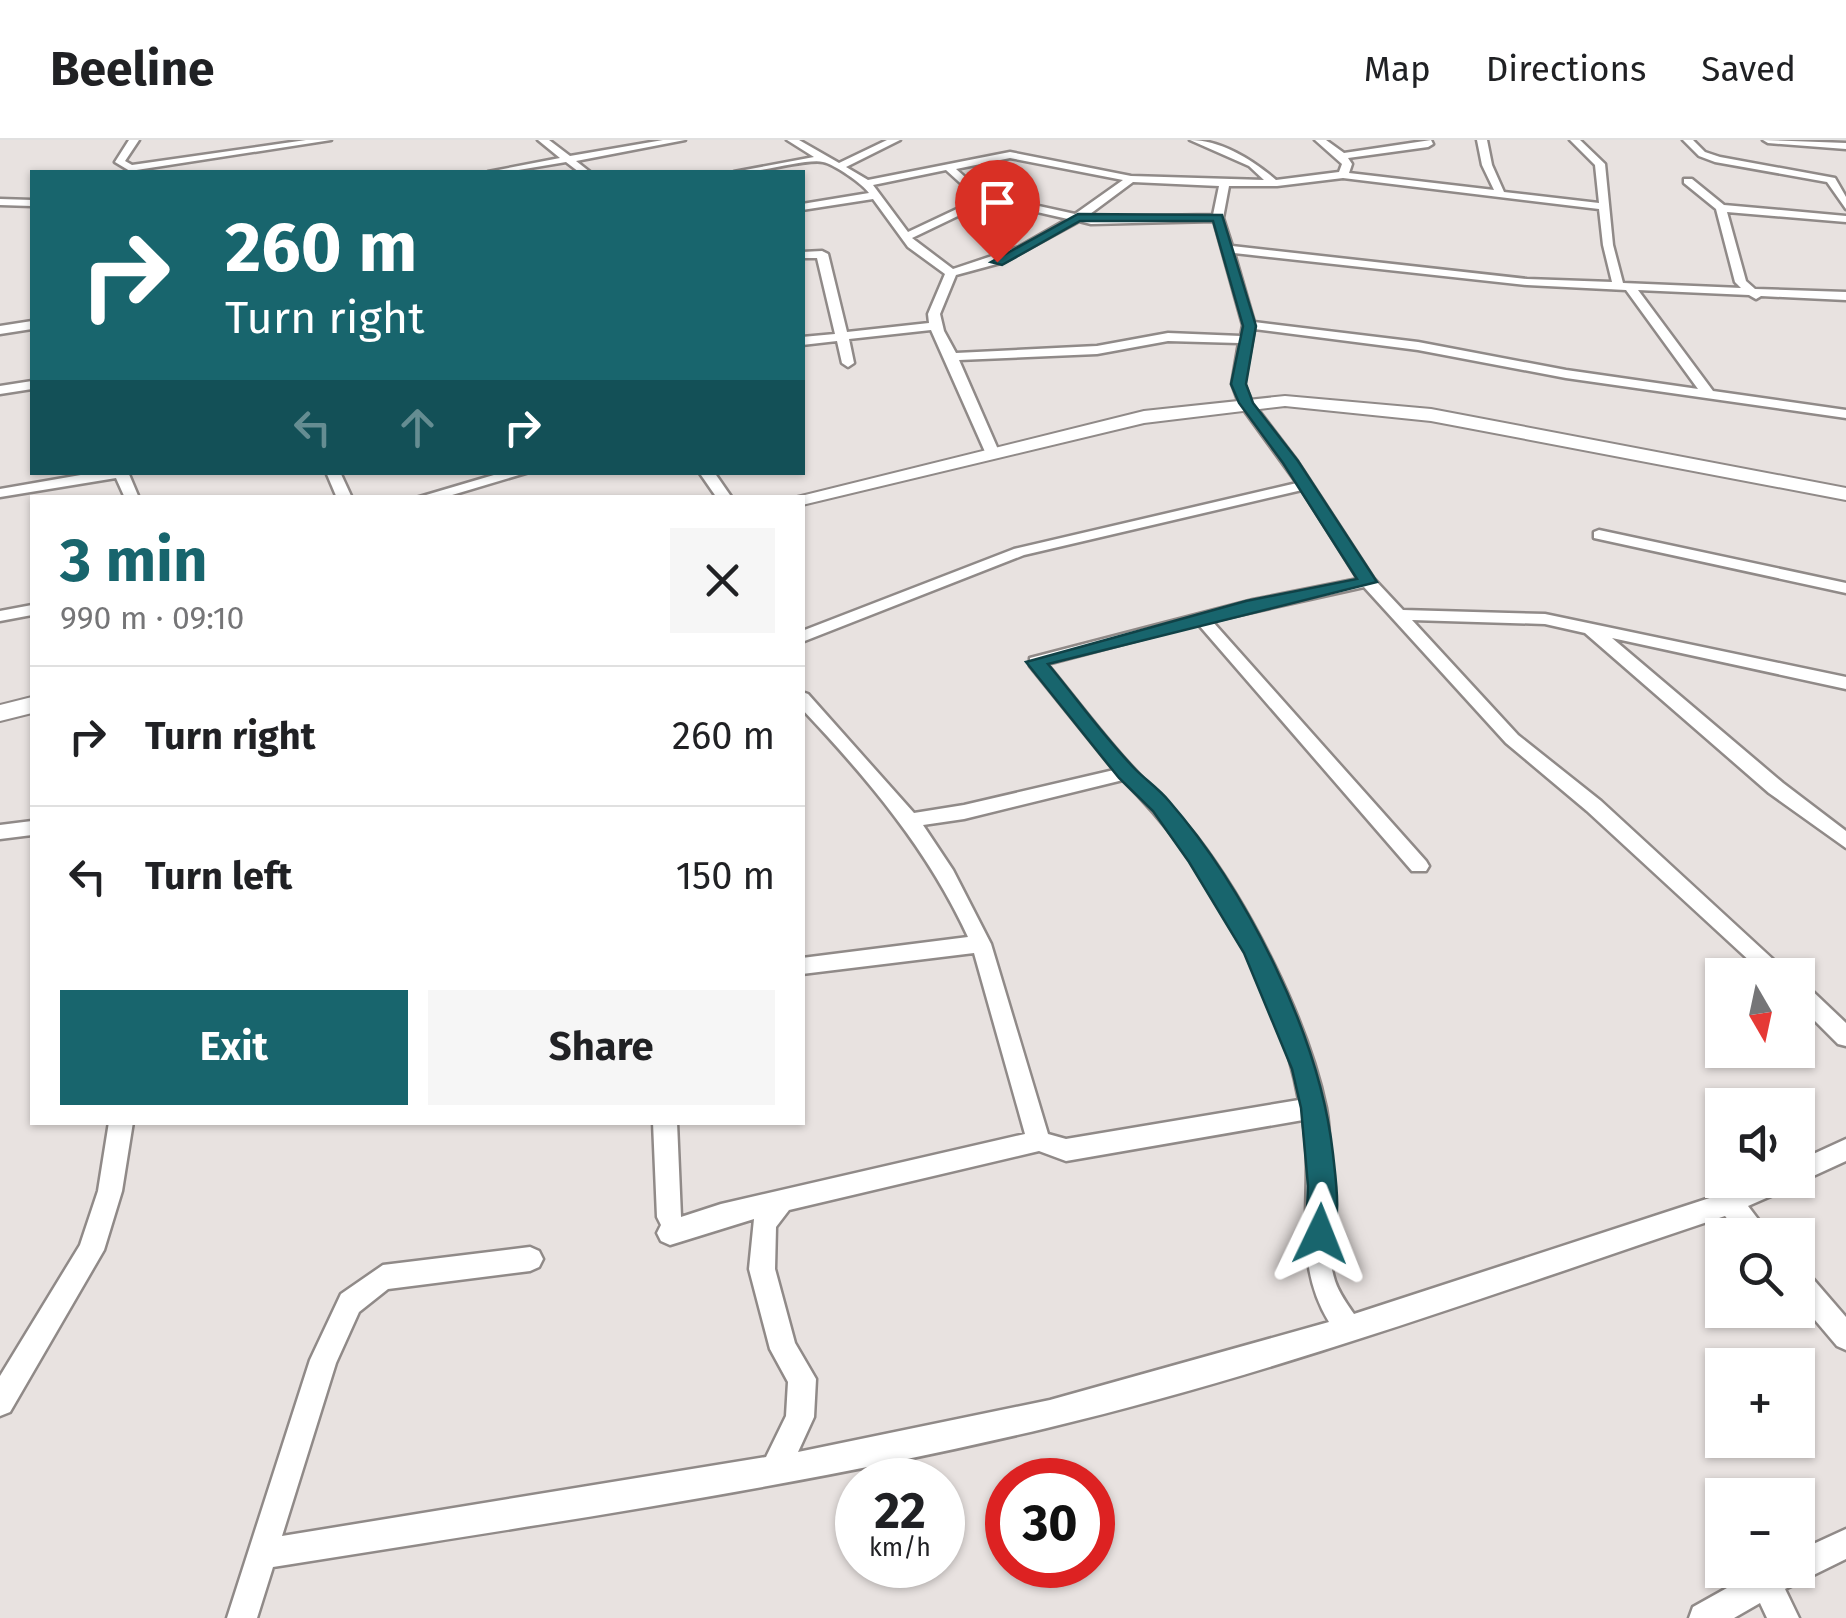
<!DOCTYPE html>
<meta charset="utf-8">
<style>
:root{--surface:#fff;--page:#f6f6f6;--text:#202124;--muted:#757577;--line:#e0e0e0;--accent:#18656d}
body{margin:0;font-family:"Fira Sans",sans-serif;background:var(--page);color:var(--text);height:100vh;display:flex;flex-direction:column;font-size:38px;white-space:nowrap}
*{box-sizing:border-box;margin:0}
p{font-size:32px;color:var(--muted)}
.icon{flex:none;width:55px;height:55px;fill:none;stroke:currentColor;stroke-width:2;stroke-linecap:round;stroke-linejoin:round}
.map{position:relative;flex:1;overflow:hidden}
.sheet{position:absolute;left:30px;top:355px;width:775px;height:630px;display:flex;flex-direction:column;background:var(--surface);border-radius:0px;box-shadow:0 2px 8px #0004}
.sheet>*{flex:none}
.banner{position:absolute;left:30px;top:30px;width:775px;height:305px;border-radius:0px;box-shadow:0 2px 8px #0004;background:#18656d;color:#fff;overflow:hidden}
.needle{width:65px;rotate:171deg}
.tools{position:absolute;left:1705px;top:818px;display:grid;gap:20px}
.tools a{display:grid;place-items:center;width:110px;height:110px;border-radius:0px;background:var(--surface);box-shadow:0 2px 8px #0004;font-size:50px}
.speed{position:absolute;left:835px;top:1318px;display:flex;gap:20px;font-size:50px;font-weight:700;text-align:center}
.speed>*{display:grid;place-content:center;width:130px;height:130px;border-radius:50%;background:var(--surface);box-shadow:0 2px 8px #0004;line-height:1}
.speed small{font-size:25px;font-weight:400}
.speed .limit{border:15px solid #d22;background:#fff;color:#111}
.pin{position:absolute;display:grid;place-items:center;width:85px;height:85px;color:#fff;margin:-102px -42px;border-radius:50% 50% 50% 0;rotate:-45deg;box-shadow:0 0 10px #0007}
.pin .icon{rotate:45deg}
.me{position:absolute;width:110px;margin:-55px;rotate:2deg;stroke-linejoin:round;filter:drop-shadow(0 0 8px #0008)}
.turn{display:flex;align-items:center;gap:35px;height:210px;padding:0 30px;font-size:45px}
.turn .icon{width:130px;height:130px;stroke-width:2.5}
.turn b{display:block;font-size:70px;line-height:85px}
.lanes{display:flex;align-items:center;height:95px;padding:0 30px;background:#0003;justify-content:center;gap:50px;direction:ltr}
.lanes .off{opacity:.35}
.round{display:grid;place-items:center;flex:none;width:105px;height:105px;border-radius:0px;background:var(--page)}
.summary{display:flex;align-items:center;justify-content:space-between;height:170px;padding:0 30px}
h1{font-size:60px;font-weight:700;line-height:75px;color:var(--accent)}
.button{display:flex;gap:20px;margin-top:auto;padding:20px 30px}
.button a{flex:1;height:115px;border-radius:0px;background:var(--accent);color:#fff;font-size:40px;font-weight:700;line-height:115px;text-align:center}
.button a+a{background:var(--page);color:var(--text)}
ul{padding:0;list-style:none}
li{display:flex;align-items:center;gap:30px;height:140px;padding:0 30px;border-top:2px solid var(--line)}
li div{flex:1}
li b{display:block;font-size:38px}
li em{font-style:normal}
header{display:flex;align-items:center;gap:60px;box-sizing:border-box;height:140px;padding:0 50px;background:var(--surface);border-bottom:2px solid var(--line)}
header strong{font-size:48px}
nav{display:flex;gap:55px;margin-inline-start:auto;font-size:35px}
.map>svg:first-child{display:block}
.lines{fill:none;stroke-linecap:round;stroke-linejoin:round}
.street-casing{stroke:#908a88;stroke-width:5}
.secondary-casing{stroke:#908a88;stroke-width:4}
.street{fill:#fff;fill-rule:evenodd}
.secondary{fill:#fff;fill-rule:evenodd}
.route{fill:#18656d;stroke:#104247;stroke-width:2.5}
</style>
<header>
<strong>Beeline</strong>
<nav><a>Map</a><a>Directions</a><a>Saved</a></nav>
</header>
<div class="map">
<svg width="1846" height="1478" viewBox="0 0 1846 1478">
<rect width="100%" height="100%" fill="#e8e2e0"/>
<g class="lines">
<g class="street-casing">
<g id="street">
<polygon points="129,0 139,0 125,21 132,25 306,0 331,0 130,31 115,22"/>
<polygon points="538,0 549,0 570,16 663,0 685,0 576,21 590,32 579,32 566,22 507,32 488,32 560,18"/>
<path d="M787 0H799L839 23 887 0H900L846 27 868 40 1010 12 1131 36 1264 40 1249 26 1190 0C1221 0 1253 20 1276 40L1339 32 1342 24 1315 0H1326L1344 13 1431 0 1433 4 1428 7 1348 18 1352 24 1349 33 1494 50 1482 25 1477 0H1487L1492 25 1504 52 1599 63 1595 25 1570 0H1580L1605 24 1613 105 1623 143 1741 148 1735 142 1716 69 1684 43V39H1692L1724 65 1846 76V82L1727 72 1746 141 1755 149 1846 152V160L1761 156 1756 159 1749 155 1638 150 1713 251 1846 270V278L1566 238 1418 210 1254 189 1244 244 1252 262 1297 321 1374 439 1403 470 1545 474 1846 537V549L1612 498 1783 643 1846 691V708L1769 653 1585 493 1545 484 1412 480 1518 595 1601 661 1790 835H1765L1587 671 1506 603 1364 447 1212 481 1426 721 1429 726 1426 731H1412L1198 484 1047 524C1076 559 1103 596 1134 629 1155 652 1177 672 1196 696 1250 766 1308 881 1326 968 1336 1021 1320 1095 1335 1141 1339 1153 1347 1164 1354 1174L1725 1053 1754 1040H1798V1021L1846 999V1021L1798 1043 1792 1041 1789 1048 1748 1066 1770 1095H1741L1725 1076C1501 1151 1277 1233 1047 1288 792 1349 532 1385 273 1427L257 1478H227L310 1220 341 1154 383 1125 530 1107 539 1111 543 1119 539 1127 530 1131 388 1149 359 1172 336 1223 282 1396 766 1317 786 1276 788 1242 770 1209 749 1129 754 1079 670 1105 661 1101 657 1093 661 1085 657 1077 653 982H677L681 1077 721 1064 1025 994 974 813 802 834V818L968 797C928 710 868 639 802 569V552L808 554 914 673 964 665 1114 630 1030 526V518L1253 460 1358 439 1302 350 1024 415 802 502V491L1014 409 1297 343 1239 263 1232 244 1239 203 1168 201 1097 214 959 220 1000 314 993 318 986 314 931 190 849 199 854 223 848 227 842 223 837 201 802 205V197L835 194 817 118H802V112L822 111 828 114 847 192 929 183 928 174 945 134 908 107 873 59 802 70V64L869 53C863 44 834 24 823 22 807 18 758 34 734 32L814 17ZM1010 18 1123 40 1075 74 984 54 956 29ZM946 30 978 59 908 92 873 45ZM1343 38 1599 69 1603 105 1612 142 1527 139 1232 106 1223 78 1229 46H1277ZM1133 42 1219 46 1213 75 1086 77ZM989 61 1068 79 1019 107 953 129 912 98ZM1079 81 1091 84 1214 81 1243 185 1241 196 1168 193 1097 206 956 213 944 191 940 174 956 135 1004 122ZM1234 113 1527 145 1626 150 1698 249 1566 230 1418 202 1254 182ZM1123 640C1203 719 1279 849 1299 960L1066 999 1048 994 991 804 953 730 923 685 964 679ZM1303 980C1316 1051 1289 1116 1329 1182L1050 1260 798 1312 814 1277 816 1239 795 1203 775 1129 776 1087 789 1070 1039 1011 1066 1021Z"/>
<polygon points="1683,0 1693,0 1705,12 1720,17 1835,38 1846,57 1846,69 1827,42 1715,22 1699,16"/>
<polygon points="1763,0 1846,3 1846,9 1768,3"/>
<polygon points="0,59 32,60 32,66 0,65"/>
<polygon points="32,181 32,189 0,194 0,186"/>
<polygon points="32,241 32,249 0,254 0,246"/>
<polygon points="98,332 128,332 139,358 125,358 116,338 0,357 0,349"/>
<polygon points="326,332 340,332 352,358 337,358"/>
<polygon points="504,332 529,332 442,358 416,358"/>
<polygon points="699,332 714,332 732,358 717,358"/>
<polygon points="1599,390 1846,443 1846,453 1594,398 1594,392"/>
<polygon points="32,465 32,475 0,481 0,471"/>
<polygon points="32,681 32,695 0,699 0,685"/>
<polygon points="1798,842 1806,845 1846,883 1846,906 1838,904 1798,864"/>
<polygon points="109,982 133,982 122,1051 104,1110 10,1272 0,1276 0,1236 80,1105 98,1051"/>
<polygon points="1798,1129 1807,1132 1846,1177 1846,1210 1837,1206 1798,1160"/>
<polygon points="1846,1389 1846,1419 1785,1449 1799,1478 1767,1478 1760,1463 1734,1478 1689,1478 1693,1467 1752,1434 1753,1430 1798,1430 1798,1411"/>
</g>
</g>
<g class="secondary-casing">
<g id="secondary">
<polygon points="1285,256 1431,269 1846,348 1846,360 1431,281 1285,266 1144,283 802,365 802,358 793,358 1144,271"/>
<polygon points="32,557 32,573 0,581 0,565"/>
</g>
</g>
<use href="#street" class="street"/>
<use href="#secondary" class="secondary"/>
</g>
<path class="route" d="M1078 74 1222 75 1256 186 1246 244 1253 263 1298 321 1377 442 1048 524C1077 559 1104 597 1136 630 1146 640 1159 649 1169 661 1247 751 1320 896 1333 1014 1336 1042 1342 1078 1330 1104L1320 1108 1310 1104 1306 1094 1308 1046 1301 968 1292 929 1244 813 1189 722 1153 671 1119 638 1026 522 1246 461 1357 439 1283 323 1239 263 1231 244 1243 186 1213 81H1080L1002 125 991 122Z"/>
</svg>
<div class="tools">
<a><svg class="needle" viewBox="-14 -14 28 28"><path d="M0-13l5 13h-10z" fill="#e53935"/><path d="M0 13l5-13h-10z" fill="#757577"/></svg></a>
<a><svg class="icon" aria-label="sound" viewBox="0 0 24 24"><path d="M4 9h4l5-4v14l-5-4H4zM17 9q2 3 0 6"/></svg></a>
<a><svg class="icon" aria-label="search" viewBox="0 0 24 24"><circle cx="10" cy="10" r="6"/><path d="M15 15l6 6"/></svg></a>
<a>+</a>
<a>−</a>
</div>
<div class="speed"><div>22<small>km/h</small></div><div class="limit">30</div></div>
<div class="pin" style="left:997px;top:122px;background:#d93025"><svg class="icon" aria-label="arrive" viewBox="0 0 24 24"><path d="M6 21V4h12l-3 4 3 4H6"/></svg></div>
<svg class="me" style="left:1320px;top:1094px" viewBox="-20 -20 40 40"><path d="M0-17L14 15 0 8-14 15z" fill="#18656d" stroke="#fff" stroke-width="4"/></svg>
<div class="banner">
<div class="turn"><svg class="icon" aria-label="right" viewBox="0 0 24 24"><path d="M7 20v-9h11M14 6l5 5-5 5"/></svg><div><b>260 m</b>Turn right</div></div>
<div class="lanes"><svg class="icon off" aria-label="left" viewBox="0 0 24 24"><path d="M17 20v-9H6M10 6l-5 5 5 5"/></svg><svg class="icon off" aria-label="ahead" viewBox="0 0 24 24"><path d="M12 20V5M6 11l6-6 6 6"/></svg><svg class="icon" aria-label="right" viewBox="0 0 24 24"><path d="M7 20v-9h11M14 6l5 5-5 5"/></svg></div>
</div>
<section class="sheet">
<div class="summary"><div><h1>3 min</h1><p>990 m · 09:10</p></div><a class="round"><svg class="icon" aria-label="close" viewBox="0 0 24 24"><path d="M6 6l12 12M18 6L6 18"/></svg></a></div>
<ul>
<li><svg class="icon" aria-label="right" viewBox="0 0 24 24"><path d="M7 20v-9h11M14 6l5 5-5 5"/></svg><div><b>Turn right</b></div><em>260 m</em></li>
<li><svg class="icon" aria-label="left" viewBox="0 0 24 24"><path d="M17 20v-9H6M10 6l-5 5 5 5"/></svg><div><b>Turn left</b></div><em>150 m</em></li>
</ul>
<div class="button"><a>Exit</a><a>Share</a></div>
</section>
</div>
